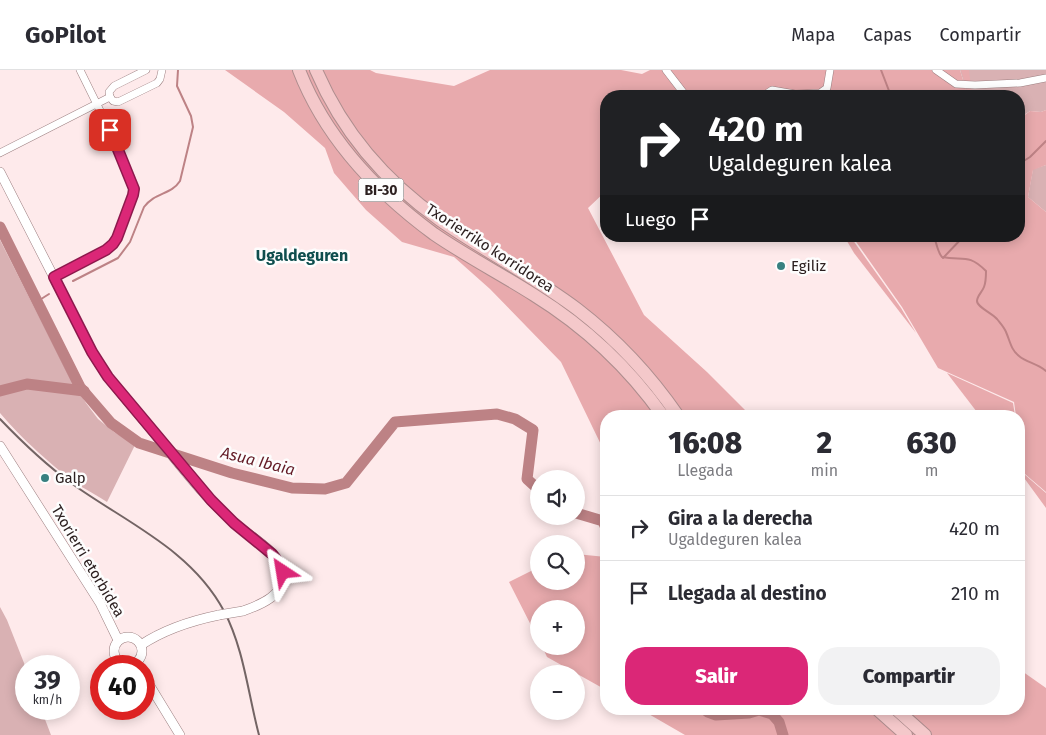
<!DOCTYPE html>
<html lang="es">
<meta charset="utf-8">
<style>
:root{--surface:#fff;--page:#f2f2f3;--text:#2b2b33;--muted:#7c7c81;--line:#e1e1e2;--accent:#db2777}
body{margin:0;font-family:"Fira Sans",sans-serif;background:var(--page);color:var(--text);height:100vh;display:flex;flex-direction:column;font-size:19px;white-space:nowrap}
*{box-sizing:border-box;margin:0}
p{font-size:16px;color:var(--muted)}
.icon{flex:none;width:28px;height:28px;fill:none;stroke:currentColor;stroke-width:2;stroke-linecap:round;stroke-linejoin:round}
.map{position:relative;flex:1;overflow:hidden}
.panel{position:absolute;left:600px;top:340px;width:425px;height:305px;display:flex;flex-direction:column;background:var(--surface);border-radius:20px;box-shadow:0 2px 12px #0003}
.panel>*{flex:none}
.top-card{position:absolute;left:600px;top:20px;width:425px;height:152px;border-radius:20px;box-shadow:0 2px 12px #0003;background:#202124;color:#fff;overflow:hidden}
.fabs{position:absolute;left:530px;top:400px;display:grid;gap:10px}
.fabs a{display:grid;place-items:center;width:55px;height:55px;border-radius:50%;background:var(--surface);box-shadow:0 2px 12px #0003;font-size:25px}
.speed{position:absolute;left:15px;top:585px;display:flex;gap:10px;font-size:25px;font-weight:700;text-align:center}
.speed>*{display:grid;place-content:center;width:65px;height:65px;border-radius:50%;background:var(--surface);box-shadow:0 2px 12px #0003;line-height:1}
.speed small{font-size:12px;font-weight:400}
.speed .limit{border:8px solid #d22;background:#fff;color:#111}
.pin{position:absolute;display:grid;place-items:center;width:42px;height:42px;color:#fff;margin:-21px;border-radius:10px;box-shadow:0 2px 8px #0006}
.me{position:absolute;width:55px;margin:-28px;rotate:327deg;stroke-linejoin:round;filter:drop-shadow(0 0 4px #0008)}
.turn{display:flex;align-items:center;gap:18px;height:105px;padding:0 25px;font-size:22px}
.turn .icon{width:65px;height:65px;stroke-width:2.5}
.turn b{display:block;font-size:35px;line-height:42px}
.then{display:flex;align-items:center;height:48px;padding:0 25px;background:#0003;gap:10px;font-size:19px}
.eta{display:flex;justify-content:space-evenly;align-items:center;height:85px;text-align:center}
.eta b{font-size:30px;font-weight:800;line-height:35px}
.primary-button{display:flex;gap:10px;margin-top:auto;padding:10px 25px}
.primary-button a{flex:1;height:58px;border-radius:20px;background:var(--accent);color:#fff;font-size:20px;font-weight:800;line-height:58px;text-align:center}
.primary-button a+a{background:var(--page);color:var(--text)}
ul{padding:0;list-style:none}
li{display:flex;align-items:center;gap:15px;height:65px;padding:0 25px;border-top:1px solid var(--line)}
li div{flex:1}
li b{display:block;font-size:19px}
li em{font-style:normal}
header{display:flex;align-items:center;gap:30px;box-sizing:border-box;height:70px;padding:0 25px;background:var(--surface);border-bottom:1px solid var(--line)}
header strong{font-size:24px}
nav{display:flex;gap:28px;margin-inline-start:auto;font-size:18px}
.map>svg:first-child{display:block}
.green{fill:#d9b1b3}
.forest{fill:#e8aaad}
.lines{fill:none;stroke-linecap:round;stroke-linejoin:round}
.stream{stroke:#bd8285;stroke-width:2}
.river{stroke:#bd8285;stroke-width:11}
.minor-casing{stroke:#9c7f80;stroke-width:8}
.tertiary-casing{stroke:#9c7f80;stroke-width:10}
.motorway-casing{stroke:#ae8d8e;stroke-width:14}
.minor{stroke:#fff;stroke-width:7}
.tertiary{stroke:#fff;stroke-width:9}
.motorway{stroke:#f4c8ca;stroke-width:12}
.rail{stroke:#736464;stroke-width:2}
.tertiary-bridge-casing{stroke:#9c7f80;stroke-width:10;stroke-linecap:butt}
.tertiary-bridge{stroke:#fff;stroke-width:9}
.route-casing{stroke:#8e194d;stroke-width:12}
.route{stroke:#db2777;stroke-width:9}
.poi-dot{fill:#388080;stroke:#fdfdfd;stroke-width:2}
.labels{text-anchor:middle;dominant-baseline:central;stroke-width:5;stroke-linejoin:round;paint-order:stroke}
.shield{fill:#fdfdfd;stroke:#6b6262;stroke-width:1}
.shield-label{font-size:14px;font-weight:bold;fill:#2c2020}
.street-label{font-size:15px;fill:#2c2020;stroke:#fdfdfd}
.poi-label{font-size:15px;fill:#2c2020;stroke:#fdfdfd;text-anchor:start}
.neighbourhood-label{font-size:16px;font-weight:bold;fill:#0f4e4e;stroke:#fdfdfd}
.water-label{font-size:16px;font-style:italic;fill:#631b26;stroke:#fdfdfd}
</style>
<header>
<strong>GoPilot</strong>
<nav><a>Mapa</a><a>Capas</a><a>Compartir</a></nav>
</header>
<div class="map">
<svg width="1046" height="665" viewBox="0 0 1046 665">
<rect width="100%" height="100%" fill="#feeaeb"/>
<g class="green">
<polygon points="960,0 1046,0 1046,40 1041,42 1030,41 1021,47 1019,48 1019,26 968,26"/>
<polygon points="1046,95 1046,142 1028,127 1033,99"/>
<path d="M0 170 69 306 86 333 98 349 114 362 135 375 107 432C98 426 89 421 80 416 54 398 20 367 0 343Z"/>
<polygon points="0,537 7,550 26,598 26,639 41,639 51,665 0,665"/>
</g>
<g class="forest">
<polygon points="225,0 370,0 376,3 454,16 490,0 621,0 642,4 650,0 669,0 685,26 606,26 606,121 588,138 644,245 707,302 751,346 606,346 606,385 561,292 490,219 454,187 402,172 366,140 334,103 325,78 284,42"/>
<polygon points="670,0 960,0 968,26 799,26 768,23 767,26 686,26"/>
<polygon points="961,0 969,0 972,26 969,26"/>
<polygon points="1046,40 1046,95 1033,100 1028,127 1046,142 1046,422 1025,404 1019,362 1019,346 1016,346 1014,332 938,298 902,237 852,166 1019,166 1019,48 1022,47 1030,41 1041,42"/>
<polygon points="844,166 850,166 901,238 916,263 854,183"/>
<polygon points="947,303 1013,333 1015,346 980,346"/>
<polygon points="1019,368 1024,404 1046,423 1046,438 1019,401"/>
<polygon points="576,484 606,487 606,620 547,587 542,576 576,576 576,539 539,539 539,571 509,512 539,497 539,511 576,511"/>
<polygon points="1019,599 1046,618 1046,665 685,665 640,639 1019,639"/>
</g>
<g class="lines">
<g class="stream">
<polyline points="881,0 891,26"/>
<polyline points="1019,94 1030,87 1046,71"/>
<path d="M934 166C936 172 938 183 942 187 963 191 968 183 986 201 986 206 986 212 984 217 982 222 977 226 977 231 977 237 992 243 997 249 1000 253 1004 257 1006 262 1010 271 1011 280 1019 286 1027 293 1037 293 1046 301"/>
<polyline points="943,188 964,166"/>
<path d="M73 211 118 188 130 172 144 137C155 122 171 125 180 111L193 57 191 46 177 16 178 0"/>
<polyline points="38,231 49,224"/>
</g>
<g class="river">
<polyline points="0,157 80,317 111,353 139,373 232,403 292,418 325,419 346,413 395,352 497,344 515,349 533,360 527,409 539,420"/>
<polyline points="0,321 27,314 84,321"/>
<polyline points="576,443 603,451 606,458"/>
<polyline points="704,639 708,642 716,645 749,643 759,640 772,644 779,652 783,665"/>
</g>
<g class="minor-casing">
<g id="minor">
<polyline points="666,0 686,26"/>
<polyline points="936,0 956,14 975,15 1020,13 1046,8"/>
<polyline points="765,26 766,24 772,20 795,24 820,23 827,18 830,0"/>
<polyline points="110,27 113,31 118,32 157,13 160,9 162,0"/>
<polyline points="110,27 109,22 114,16 146,0"/>
<polyline points="0,83 110,27"/>
<polyline points="54,207 105,180 113,174 117,168 133,125 134,119 115,71 80,0"/>
</g>
</g>
<g class="tertiary-casing">
<g id="tertiary">
<path d="M0 102 92 282C109 313 135 339 157 367 181 396 204 427 233 452 247 464 281 483 283 502 286 525 260 535 243 541"/>
<polyline points="0,376 100,533 118,570"/>
<circle cx="128" cy="581" r="14"/>
<path d="M141 575C165 559 190 551 219 545"/>
<polyline points="144,606 180,665"/>
</g>
</g>
<g class="motorway-casing">
<g id="motorway">
<path d="M299 0C325 67 377 122 434 164 466 186 501 204 534 225 584 256 629 298 663 346"/>
<path d="M316 0C342 61 386 112 440 150 485 181 533 206 577 239 616 269 650 305 678 346"/>
<polyline points="877,639 906,665"/>
<polyline points="896,639 925,665"/>
</g>
</g>
<use href="#minor" class="minor"/>
<use href="#tertiary" class="tertiary"/>
<use href="#motorway" class="motorway"/>
<path class="rail" d="M0 349C22 372 45 394 71 413 125 452 191 479 224 541 244 579 248 624 259 665"/>
<g class="tertiary-bridge-casing">
<polyline id="tertiary-bridge" points="219,545 243,541"/>
</g>
<use href="#tertiary-bridge" class="tertiary-bridge"/>
</g>
<g class="lines">
<g class="route-casing">
<polyline id="route" points="110,60 134,119 133,125 117,168 113,174 106,180 54,207 92,282 108,307 211,430 234,453 272,484 282,497 283,502"/>
</g>
<use href="#route" class="route"/>
</g>
<g class="poi-dot">
<circle cx="781" cy="196" r="5"/>
<circle cx="45" cy="408" r="5"/>
</g>
<g class="labels">
<rect class="shield" x="358.5" y="108.5" width="45" height="23" rx="4"/>
<g class="shield-label">
<text x="381" y="120">BI-30</text>
</g>
<g class="street-label">
<text transform="translate(490 178) rotate(33)">Txorierriko korridorea</text>
<text transform="translate(88 491) rotate(59)">Txorierri etorbidea</text>
</g>
<g class="poi-label">
<text x="791" y="196">Egiliz</text>
<text x="55" y="408">Galp</text>
</g>
<g class="neighbourhood-label">
<text x="302" y="185">Ugaldeguren</text>
</g>
<g class="water-label">
<text transform="translate(258 391) rotate(14)">Asua Ibaia</text>
</g>
</g>
</svg>
<div class="fabs">
<a><svg class="icon" aria-label="sound" viewBox="0 0 24 24"><path d="M4 9h4l5-4v14l-5-4H4zM17 9q2 3 0 6"/></svg></a>
<a><svg class="icon" aria-label="search" viewBox="0 0 24 24"><circle cx="10" cy="10" r="6"/><path d="M15 15l6 6"/></svg></a>
<a>+</a>
<a>−</a>
</div>
<div class="speed"><div>39<small>km/h</small></div><div class="limit">40</div></div>
<div class="pin" style="left:110px;top:60px;background:#d93025"><svg class="icon" aria-label="arrive" viewBox="0 0 24 24"><path d="M6 21V4h12l-3 4 3 4H6"/></svg></div>
<svg class="me" style="left:283px;top:502px" viewBox="-20 -20 40 40"><path d="M0-17L14 15 0 8-14 15z" fill="#db2777" stroke="#fff" stroke-width="4"/></svg>
<div class="top-card">
<div class="turn"><svg class="icon" aria-label="right" viewBox="0 0 24 24"><path d="M7 20v-9h11M14 6l5 5-5 5"/></svg><div><b>420 m</b>Ugaldeguren kalea</div></div>
<div class="then">Luego<svg class="icon" aria-label="arrive" viewBox="0 0 24 24"><path d="M6 21V4h12l-3 4 3 4H6"/></svg></div>
</div>
<section class="panel">
<div class="eta">
<div><b>16:08</b><p>Llegada</p></div>
<div><b>2</b><p>min</p></div>
<div><b>630</b><p>m</p></div>
</div>
<ul>
<li><svg class="icon" aria-label="right" viewBox="0 0 24 24"><path d="M7 20v-9h11M14 6l5 5-5 5"/></svg><div><b>Gira a la derecha</b><p>Ugaldeguren kalea</p></div><em>420 m</em></li>
<li><svg class="icon" aria-label="arrive" viewBox="0 0 24 24"><path d="M6 21V4h12l-3 4 3 4H6"/></svg><div><b>Llegada al destino</b></div><em>210 m</em></li>
</ul>
<div class="primary-button"><a>Salir</a><a>Compartir</a></div>
</section>
</div>
